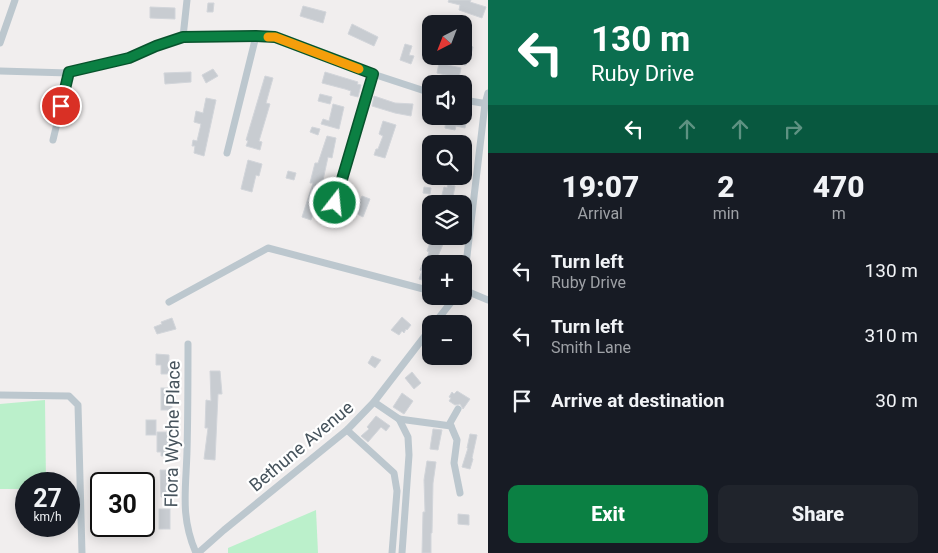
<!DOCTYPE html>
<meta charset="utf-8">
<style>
:root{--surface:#171b24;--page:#20242c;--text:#f1f3f6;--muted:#9ea1a6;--accent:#0b8043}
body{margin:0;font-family:Roboto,sans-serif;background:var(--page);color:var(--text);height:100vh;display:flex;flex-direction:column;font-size:19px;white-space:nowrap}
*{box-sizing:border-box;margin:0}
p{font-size:16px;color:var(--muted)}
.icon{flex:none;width:28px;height:28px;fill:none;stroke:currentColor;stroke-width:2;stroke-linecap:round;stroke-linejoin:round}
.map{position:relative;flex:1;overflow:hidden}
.side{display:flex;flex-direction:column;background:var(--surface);width:450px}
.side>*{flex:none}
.hud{background:#0b6e4f;color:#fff;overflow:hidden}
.needle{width:32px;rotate:222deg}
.tools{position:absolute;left:422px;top:15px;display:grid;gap:10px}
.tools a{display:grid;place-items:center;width:50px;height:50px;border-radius:10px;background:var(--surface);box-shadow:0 2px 12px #0003;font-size:25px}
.speed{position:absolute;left:15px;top:472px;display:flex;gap:10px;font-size:25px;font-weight:700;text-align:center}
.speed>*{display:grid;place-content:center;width:65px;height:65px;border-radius:50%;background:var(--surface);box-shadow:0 2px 12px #0003;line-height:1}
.speed small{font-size:12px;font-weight:400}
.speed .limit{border:2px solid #111;border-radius:8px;background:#fff;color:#111}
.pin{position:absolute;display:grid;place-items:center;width:42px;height:42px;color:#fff;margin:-21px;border:2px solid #fff;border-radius:50%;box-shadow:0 1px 5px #0007}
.me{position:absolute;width:55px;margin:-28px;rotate:16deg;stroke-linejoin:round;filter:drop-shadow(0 0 4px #0008)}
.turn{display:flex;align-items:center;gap:18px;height:105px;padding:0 20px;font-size:22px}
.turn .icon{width:65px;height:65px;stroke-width:2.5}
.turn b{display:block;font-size:35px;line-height:42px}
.lanes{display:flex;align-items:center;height:48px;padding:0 20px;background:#0003;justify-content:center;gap:25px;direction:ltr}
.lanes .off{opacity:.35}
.eta{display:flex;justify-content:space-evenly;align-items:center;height:85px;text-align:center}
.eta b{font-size:30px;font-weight:800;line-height:35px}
.button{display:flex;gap:10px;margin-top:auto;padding:10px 20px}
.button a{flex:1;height:58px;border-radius:10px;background:var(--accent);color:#fff;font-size:20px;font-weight:800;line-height:58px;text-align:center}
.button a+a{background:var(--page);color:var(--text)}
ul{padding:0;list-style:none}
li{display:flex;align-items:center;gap:15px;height:65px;padding:0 20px}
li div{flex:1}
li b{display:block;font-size:19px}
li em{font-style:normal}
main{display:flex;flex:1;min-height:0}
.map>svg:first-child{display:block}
.green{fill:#bbf0cb}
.building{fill:#c8ccd1;stroke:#d2d5da}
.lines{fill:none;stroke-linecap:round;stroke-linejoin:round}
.minor{stroke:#bcc7ce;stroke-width:7}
.route-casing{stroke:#07532c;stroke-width:12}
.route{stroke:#0b8043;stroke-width:9}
.slow{stroke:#f59e0b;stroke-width:9}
.labels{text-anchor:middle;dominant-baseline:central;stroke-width:4.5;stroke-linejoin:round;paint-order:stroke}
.street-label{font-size:18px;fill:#46535c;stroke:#fff}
</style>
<main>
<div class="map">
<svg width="488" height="553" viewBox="0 0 488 553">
<rect width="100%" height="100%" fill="#f1eeee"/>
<g class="green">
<polygon points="45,400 46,484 26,484 26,489 0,489 0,404"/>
<polygon points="316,510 318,553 228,553 228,548"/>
</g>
<g class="building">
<polygon points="449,0 471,0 470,2 486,7 482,18 459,10 460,5 448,2"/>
<polygon points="208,3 214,3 213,12 207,12"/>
<polygon points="303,6 326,12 323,23 300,16"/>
<polygon points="150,7 175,8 175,19 150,18"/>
<polygon points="352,24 378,37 374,46 348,34"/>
<polygon points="464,38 471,40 470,46 473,47 471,54 469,54 466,65 464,65"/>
<polygon points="405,44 412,46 409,55 414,56 411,64 400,60"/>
<polygon points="439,63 461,68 459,78 437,73"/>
<polygon points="213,69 218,76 206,83 202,75"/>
<polygon points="191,72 191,82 165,84 164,73"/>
<polygon points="325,72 358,82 357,84 361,85 358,97 350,95 351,91 345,89 322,83"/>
<polygon points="265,76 273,78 266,103 270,104 259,141 262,142 260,150 246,146 248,141 246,140"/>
<polygon points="320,94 332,97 330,104 318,101"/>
<polygon points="374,96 395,103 413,104 411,116 395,113 372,106"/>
<polygon points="206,98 216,100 204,156 194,153 195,146 192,146 193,140 197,141 201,124 194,122 196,111 203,113"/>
<polygon points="333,104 344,107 339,129 321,124 323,119 329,121"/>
<polygon points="446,116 458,116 467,119 465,128 456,126 455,130 445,128"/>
<polygon points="383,121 396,125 385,158 374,155 376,149 378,149 383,136 379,134"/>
<polygon points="312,127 320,129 318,135 310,132"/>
<polygon points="327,136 336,138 332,158 328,157 320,194 311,220 302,217 313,183 310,183 315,163 318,163"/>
<polygon points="248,160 262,164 259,176 256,175 252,192 241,189"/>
<polygon points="288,171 296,173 294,180 286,178"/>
<polygon points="448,184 455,186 453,197 442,195 444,187 447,188"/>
<polygon points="424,187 431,188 430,194 423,193"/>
<polygon points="362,196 370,199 363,217 355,213"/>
<polygon points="432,237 444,242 438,256 436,255 433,264 431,264 431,273 428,282 419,279 422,271 420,270 422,265 424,266 429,252 427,251"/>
<polygon points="402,317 411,325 407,330 406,329 404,333 402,331 399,335 391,330"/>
<polygon points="172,318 176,329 157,334 154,327 162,324 161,322"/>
<polygon points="156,354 169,355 169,374 161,374 161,365 156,365"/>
<polygon points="372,356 381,360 375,368 368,363"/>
<polygon points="210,371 220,371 222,394 218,394 215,460 204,459 208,428 205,428 206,400 211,401"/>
<polygon points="412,372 421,383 414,389 405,378"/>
<rect x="161" y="388" width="11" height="22"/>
<polygon points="457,391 470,399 463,409 460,404 455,405 449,401 451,398 449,397 452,392 454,394"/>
<polygon points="402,393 413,401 404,414 393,407"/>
<polygon points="376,416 390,426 386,431 381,427 368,442 361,436 369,429 367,427"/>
<rect x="146" y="420" width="10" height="15"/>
<polygon points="433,429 442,430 438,450 430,449"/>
<polygon points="157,432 171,432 170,456 161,456 161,452 157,452"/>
<polygon points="470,434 477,435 472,458 473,459 470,469 462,467 468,448 467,448"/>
<polygon points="427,461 436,462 433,483 432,533 431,533 431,553 422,553 423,512 425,512 424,480"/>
<polygon points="160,470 169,470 170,496 161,497"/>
<rect x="159" y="509" width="11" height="20"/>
<polygon points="458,514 469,515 469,525 458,524"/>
</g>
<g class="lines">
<g class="minor">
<polyline points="183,37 187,0"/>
<polyline points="0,43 15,0"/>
<polyline points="0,71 69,73 129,57 155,46 183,37 275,37 373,74 431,93"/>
<polyline points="464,100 488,104"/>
<polyline points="53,140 69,73"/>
<polyline points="227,153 256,36"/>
<polyline points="335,203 373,74"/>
<polyline points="464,281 485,104 488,93"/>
<polyline points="464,290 488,300"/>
<polyline points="169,302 268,248 431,291"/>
<polyline points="434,324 456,296"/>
<path d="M188 344C188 379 188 415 187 451 186 490 180 516 196 553"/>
<polyline points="0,395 69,396 78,405 82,553"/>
<polyline points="374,402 399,419 408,437 409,455 402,553"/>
<polyline points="399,419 451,426 457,440 454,463 460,493"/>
<polyline points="451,426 450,423 458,409"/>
<polyline points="347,430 394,473 397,491 392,553"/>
<polyline points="198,553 224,530 347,430 374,402 431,328"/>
</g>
</g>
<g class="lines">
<g class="route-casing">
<polyline id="route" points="61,106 69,72 129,58 156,46 183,37 256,36 275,37 373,74 335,203"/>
</g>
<use href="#route" class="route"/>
<polyline class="slow" points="268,37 275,37 359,69"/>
</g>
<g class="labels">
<g class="street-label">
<text transform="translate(172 434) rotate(-89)">Flora Wyche Place</text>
<text transform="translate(301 446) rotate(-40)">Bethune Avenue</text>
</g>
</g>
</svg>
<div class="tools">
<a><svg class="needle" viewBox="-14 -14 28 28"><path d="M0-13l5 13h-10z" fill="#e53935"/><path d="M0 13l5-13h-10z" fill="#9ea1a6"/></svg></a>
<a><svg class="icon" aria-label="sound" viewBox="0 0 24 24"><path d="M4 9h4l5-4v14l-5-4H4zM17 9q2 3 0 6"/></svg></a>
<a><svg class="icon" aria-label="search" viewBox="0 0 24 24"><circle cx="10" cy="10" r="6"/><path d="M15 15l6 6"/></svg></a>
<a><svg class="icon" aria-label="layers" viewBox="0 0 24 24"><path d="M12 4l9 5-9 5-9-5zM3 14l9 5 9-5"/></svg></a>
<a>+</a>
<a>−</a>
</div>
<div class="speed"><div>27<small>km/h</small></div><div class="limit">30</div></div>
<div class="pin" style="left:61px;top:106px;background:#d93025"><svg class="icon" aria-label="arrive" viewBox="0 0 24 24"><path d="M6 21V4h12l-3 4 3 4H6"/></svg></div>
<svg class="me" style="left:335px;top:203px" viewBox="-20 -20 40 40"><circle r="17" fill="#0b8043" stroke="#fff" stroke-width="3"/><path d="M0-11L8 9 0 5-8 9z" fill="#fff"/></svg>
</div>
<section class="side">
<div class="hud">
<div class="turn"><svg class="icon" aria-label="left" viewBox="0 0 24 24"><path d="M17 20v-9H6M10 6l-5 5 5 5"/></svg><div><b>130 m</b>Ruby Drive</div></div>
<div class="lanes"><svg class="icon" aria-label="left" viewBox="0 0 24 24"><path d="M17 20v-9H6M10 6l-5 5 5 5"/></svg><svg class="icon off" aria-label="ahead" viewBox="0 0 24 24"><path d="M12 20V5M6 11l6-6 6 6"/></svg><svg class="icon off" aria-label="ahead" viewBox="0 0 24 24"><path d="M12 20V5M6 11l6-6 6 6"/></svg><svg class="icon off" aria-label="right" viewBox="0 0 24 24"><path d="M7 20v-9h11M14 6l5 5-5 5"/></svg></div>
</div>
<div class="eta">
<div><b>19:07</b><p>Arrival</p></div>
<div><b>2</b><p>min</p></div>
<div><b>470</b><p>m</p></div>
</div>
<ul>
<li><svg class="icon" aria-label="left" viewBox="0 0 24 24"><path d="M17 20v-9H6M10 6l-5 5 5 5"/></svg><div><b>Turn left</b><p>Ruby Drive</p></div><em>130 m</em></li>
<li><svg class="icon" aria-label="left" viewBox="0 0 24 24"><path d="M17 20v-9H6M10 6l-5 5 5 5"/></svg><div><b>Turn left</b><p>Smith Lane</p></div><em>310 m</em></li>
<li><svg class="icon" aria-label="arrive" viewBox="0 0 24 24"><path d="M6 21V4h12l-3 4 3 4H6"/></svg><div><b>Arrive at destination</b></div><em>30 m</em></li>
</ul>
<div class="button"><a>Exit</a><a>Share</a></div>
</section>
</main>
